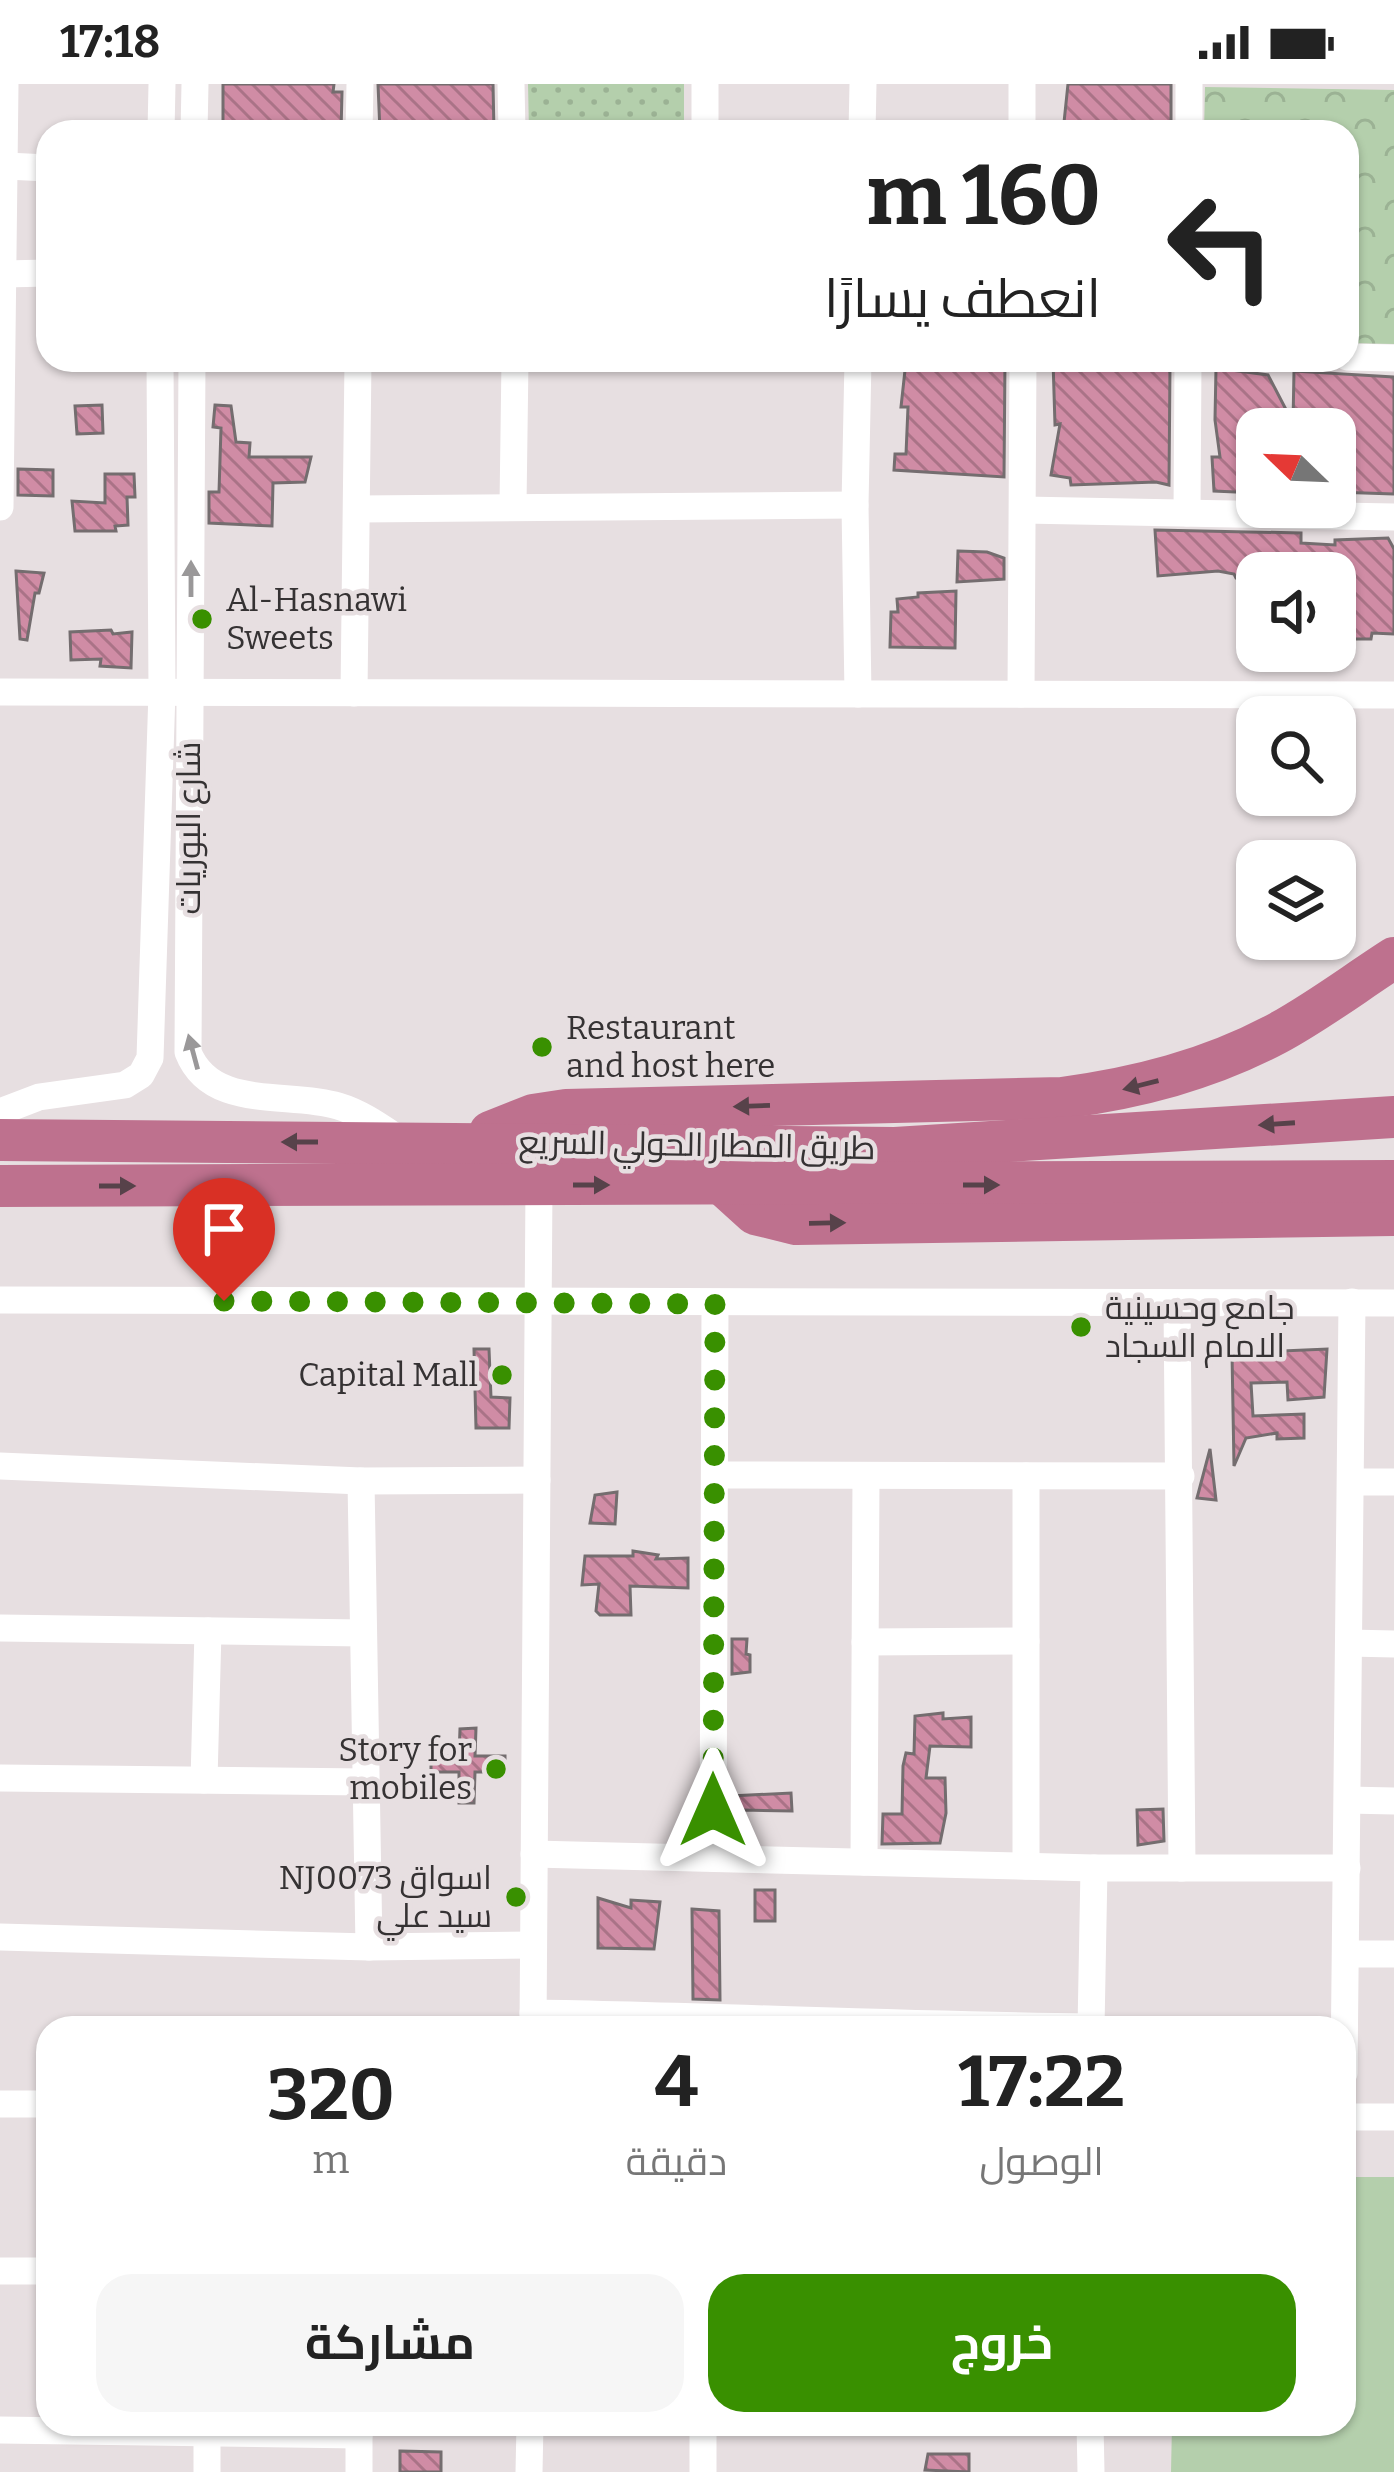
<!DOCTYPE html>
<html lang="ar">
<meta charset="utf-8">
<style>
:root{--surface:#fff;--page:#f6f6f6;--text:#222;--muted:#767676;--accent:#399000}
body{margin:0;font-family:Bitter,Cairo,serif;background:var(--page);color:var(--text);direction:rtl;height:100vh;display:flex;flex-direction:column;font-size:45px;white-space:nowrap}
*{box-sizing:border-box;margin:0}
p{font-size:39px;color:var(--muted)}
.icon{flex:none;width:66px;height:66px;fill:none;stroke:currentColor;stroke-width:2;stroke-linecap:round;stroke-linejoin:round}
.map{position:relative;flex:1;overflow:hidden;direction:ltr}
.panel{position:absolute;left:36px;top:1932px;width:1320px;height:420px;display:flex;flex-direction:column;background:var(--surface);border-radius:36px;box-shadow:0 3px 9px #0004;direction:rtl}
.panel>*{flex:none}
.top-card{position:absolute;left:36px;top:36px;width:1323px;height:252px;border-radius:36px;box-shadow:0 3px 9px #0004;direction:rtl;background:#fff;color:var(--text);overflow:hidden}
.needle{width:78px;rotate:293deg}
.tools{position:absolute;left:1236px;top:324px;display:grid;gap:24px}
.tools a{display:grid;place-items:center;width:120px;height:120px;border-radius:24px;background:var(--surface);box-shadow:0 3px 9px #0004;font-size:60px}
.pin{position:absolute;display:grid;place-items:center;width:102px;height:102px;color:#fff;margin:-123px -51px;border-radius:50% 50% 50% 0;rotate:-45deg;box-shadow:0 0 12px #0007}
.pin .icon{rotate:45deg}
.me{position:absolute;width:132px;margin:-66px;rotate:0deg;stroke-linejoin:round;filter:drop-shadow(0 0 9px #0008)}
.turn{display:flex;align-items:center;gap:42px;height:252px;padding:0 60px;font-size:54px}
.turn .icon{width:156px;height:156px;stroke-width:2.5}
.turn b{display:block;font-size:84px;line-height:102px}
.eta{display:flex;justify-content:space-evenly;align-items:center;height:204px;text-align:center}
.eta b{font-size:72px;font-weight:700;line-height:84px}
.action{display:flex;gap:24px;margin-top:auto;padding:24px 60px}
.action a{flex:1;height:138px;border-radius:36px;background:var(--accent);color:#fff;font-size:48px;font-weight:700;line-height:138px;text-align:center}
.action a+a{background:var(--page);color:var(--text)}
.status{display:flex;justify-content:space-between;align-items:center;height:84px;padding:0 60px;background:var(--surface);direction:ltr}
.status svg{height:33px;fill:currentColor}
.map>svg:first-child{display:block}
.grass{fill:url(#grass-dots)}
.forest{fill:url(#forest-crowns)}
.pitch{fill:#b4cfac}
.building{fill:url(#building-back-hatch);stroke:#746d6f;stroke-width:3}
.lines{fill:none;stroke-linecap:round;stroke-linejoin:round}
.minor{stroke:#fff;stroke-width:27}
.highway{stroke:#be718e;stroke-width:42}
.oneway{fill:#9a9899}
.oneway2{fill:#57424a}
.route{stroke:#399000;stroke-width:21;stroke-dasharray:0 37.8}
.poi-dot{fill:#399000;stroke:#e7dfe1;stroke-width:4.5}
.labels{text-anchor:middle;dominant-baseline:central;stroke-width:9;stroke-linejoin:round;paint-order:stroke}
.poi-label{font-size:33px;fill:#353233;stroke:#e7dfe1;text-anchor:start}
.street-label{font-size:33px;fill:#353233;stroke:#e7dfe1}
</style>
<div class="status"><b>17:18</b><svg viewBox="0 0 49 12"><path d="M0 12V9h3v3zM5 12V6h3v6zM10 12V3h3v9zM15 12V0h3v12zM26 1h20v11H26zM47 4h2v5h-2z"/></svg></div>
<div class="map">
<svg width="1394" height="2388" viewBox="0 0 1394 2388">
<defs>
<pattern id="grass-dots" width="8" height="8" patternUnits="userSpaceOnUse" patternTransform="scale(3)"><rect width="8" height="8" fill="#b4cfac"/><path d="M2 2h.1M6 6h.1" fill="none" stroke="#9bb294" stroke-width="1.8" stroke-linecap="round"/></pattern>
<pattern id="forest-crowns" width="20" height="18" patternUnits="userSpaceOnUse" patternTransform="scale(3)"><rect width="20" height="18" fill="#b4cfac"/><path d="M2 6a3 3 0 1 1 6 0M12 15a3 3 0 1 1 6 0" fill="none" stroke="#9bb294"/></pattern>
<pattern id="building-back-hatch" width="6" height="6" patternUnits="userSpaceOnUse" patternTransform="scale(3)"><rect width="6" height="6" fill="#d08ca5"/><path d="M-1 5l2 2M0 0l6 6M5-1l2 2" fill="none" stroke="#aa7387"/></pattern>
</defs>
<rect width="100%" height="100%" fill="#e7dfe1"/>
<polygon class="grass" points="528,0 684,0 684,48 529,48"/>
<polygon class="forest" points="1205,3 1394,6 1394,260 1347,259 1347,48 1204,48"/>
<polygon class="pitch" points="1344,2093 1394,2093 1394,2388 1171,2388 1172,2340 1344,2340"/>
<g class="building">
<polygon points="223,0 334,0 333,8 342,8 341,48 223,48"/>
<polygon points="378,0 493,0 494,48 380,48"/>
<polygon points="1068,0 1171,0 1171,48 1063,48"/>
<polygon points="927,276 1005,276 1004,393 894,386 895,370 906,370 908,323 901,323 906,277"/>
<polygon points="1053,276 1132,276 1170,281 1169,401 1156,398 1071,401 1070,394 1051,391 1060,340 1055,341"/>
<polygon points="1216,284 1268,291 1293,339 1294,287 1394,293 1394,410 1335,408 1335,345 1257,345 1257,409 1214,407 1212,373 1220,373 1215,336"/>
<polygon points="102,321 103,349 77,350 75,322"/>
<polygon points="215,321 231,322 236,358 250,359 249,373 311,373 305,398 273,399 272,442 209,439 209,408 219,408 221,344 213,343"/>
<polygon points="18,385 53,386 53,412 18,411"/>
<polygon points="105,390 134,390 135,413 127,413 128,441 115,442 116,447 75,447 72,417 105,419"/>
<polygon points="1155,446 1301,449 1301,459 1335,461 1335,456 1388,454 1394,465 1394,550 1372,549 1371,555 1335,555 1335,489 1257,489 1257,494 1236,494 1234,490 1218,487 1158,492"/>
<polygon points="958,467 987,468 1004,474 1004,495 957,498"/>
<polygon points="16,487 44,489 39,509 35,509 27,556 20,555"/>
<polygon points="956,507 955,564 890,563 891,528 898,528 897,515 918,513 918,509"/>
<polygon points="111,546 113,550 132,548 131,584 100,582 101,575 71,576 70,548"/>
<polygon points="474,1265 489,1265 491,1313 510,1314 509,1344 476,1344"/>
<polygon points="1327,1265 1324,1313 1288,1316 1287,1298 1251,1299 1253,1332 1304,1330 1304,1354 1277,1355 1277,1349 1246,1354 1234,1382 1232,1269"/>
<polygon points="1210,1365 1216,1416 1197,1414"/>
<polygon points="617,1408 615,1440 590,1439 595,1411"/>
<polygon points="633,1467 658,1471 656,1475 688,1474 688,1504 630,1502 631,1531 600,1531 596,1527 599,1500 582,1501 585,1472 633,1472"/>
<polygon points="732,1555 747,1555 746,1570 750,1571 750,1588 732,1590"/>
<polygon points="943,1629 943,1635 971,1633 971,1663 930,1662 926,1694 945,1694 946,1729 940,1759 882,1760 883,1730 902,1730 903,1682 906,1669 914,1670 915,1632"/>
<polygon points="476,1644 475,1672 505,1672 505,1688 475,1688 474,1719 459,1719 459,1688 431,1688 431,1672 459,1672 460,1645"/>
<polygon points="791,1709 792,1727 743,1726 741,1757 731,1756 731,1712"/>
<polygon points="1163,1725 1164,1757 1138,1761 1137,1726"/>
<rect x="755" y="1806" width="20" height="31"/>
<polygon points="598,1814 631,1824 631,1816 660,1818 654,1865 598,1864"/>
<polygon points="692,1825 719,1827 720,1916 693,1915"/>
<polygon points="400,2367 441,2368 441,2388 400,2388"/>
<polygon points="928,2370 969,2370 969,2388 925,2386"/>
</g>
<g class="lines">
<g class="minor">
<polyline points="511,0 512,48"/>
<polyline points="161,48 162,0"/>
<polyline points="194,48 195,0"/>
<polyline points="359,48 360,0"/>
<polyline points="705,48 705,0"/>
<polyline points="862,48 863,0"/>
<polyline points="1022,48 1022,0"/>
<polyline points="1189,48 1189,0"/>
<polyline points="6,82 48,84"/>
<polyline points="4,190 48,189"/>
<polyline points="1347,273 1394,274"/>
<path d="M192 276 188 968C211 1027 288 1007 338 1022 362 1029 382 1044 403 1058"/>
<polyline points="858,276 855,421 858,610"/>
<polyline points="513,421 515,276"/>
<polyline points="0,423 5,0"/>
<polyline points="359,425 855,421"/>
<polyline points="1024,426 1394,433"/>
<polyline points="1187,429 1188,276"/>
<polyline points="0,608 1394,611"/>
<polyline points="354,609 358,276"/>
<polyline points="1021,610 1023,276"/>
<polyline points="0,1028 39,1013 125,1001 141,991 150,974 162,608 160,276"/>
<polyline points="0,1216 1394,1219"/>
<polyline points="1177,1220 1182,1784"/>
<polyline points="0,1382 361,1397 537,1396"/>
<polyline points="715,1391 1181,1392"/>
<polyline points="1026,1392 1026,1782"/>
<polyline points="361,1397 369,1863"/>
<polyline points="1351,1398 1394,1398"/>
<polyline points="0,1544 363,1549"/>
<polyline points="865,1558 1026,1557"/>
<polyline points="1349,1559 1394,1560"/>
<polyline points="0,1694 366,1698"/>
<polyline points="204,1696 208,1547"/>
<polyline points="1348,1716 1394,1717"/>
<polyline points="534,1770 1094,1784 1347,1784"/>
<polyline points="713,1774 715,1220"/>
<polyline points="864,1778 866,1392"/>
<polyline points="0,1853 369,1863 533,1861"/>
<polyline points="1346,1870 1394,1870"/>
<path d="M533 1929C719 1932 905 1941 1091 1943"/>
<polyline points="533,1944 539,1101"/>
<polyline points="1091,1944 1094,1784"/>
<polyline points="1344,1989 1352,1218"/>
<polyline points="0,2020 48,2020"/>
<polyline points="1344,2033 1394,2033"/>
<polyline points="0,2187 48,2187"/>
<polyline points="703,2340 703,2388"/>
<polyline points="1090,2340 1091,2388"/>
<polyline points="0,2346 359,2351"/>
<polyline points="207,2388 207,2351"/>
<polyline points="359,2388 359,2340"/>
<polyline points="529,2388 530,2340"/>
</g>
<g class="highway">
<path d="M490 1048 533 1031 566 1026 1062 1014C1137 1004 1208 986 1276 950 1317 928 1355 899 1394 874"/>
<polyline points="0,1056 895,1064 1394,1033"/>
<polyline points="723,1101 755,1130 796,1140 1394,1131"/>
<polyline points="0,1102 1394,1097"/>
</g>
</g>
<defs><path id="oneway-solid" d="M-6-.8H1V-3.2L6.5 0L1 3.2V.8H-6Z" transform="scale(3)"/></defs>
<g class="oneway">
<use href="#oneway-solid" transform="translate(191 495) rotate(-90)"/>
<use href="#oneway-solid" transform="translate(193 968) rotate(-105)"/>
</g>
<g class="oneway2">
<use href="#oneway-solid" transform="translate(1141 1001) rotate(166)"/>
<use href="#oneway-solid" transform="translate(752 1022) rotate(178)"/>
<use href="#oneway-solid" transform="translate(1277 1040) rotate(176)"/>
<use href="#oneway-solid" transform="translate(300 1058) rotate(-180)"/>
<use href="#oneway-solid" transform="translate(591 1101)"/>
<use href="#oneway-solid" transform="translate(981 1101)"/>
<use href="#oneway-solid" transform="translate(117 1102)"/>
<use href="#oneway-solid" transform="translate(827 1139) rotate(-1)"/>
</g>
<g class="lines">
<polyline class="route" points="224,1217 715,1220 713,1726"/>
</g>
<g class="poi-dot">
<circle cx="202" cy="535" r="12"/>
<circle cx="542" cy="963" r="12"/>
<circle cx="1081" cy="1243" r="12"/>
<circle cx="502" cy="1291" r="12"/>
<circle cx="496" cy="1685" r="12"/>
<circle cx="516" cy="1813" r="12"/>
</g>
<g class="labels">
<g class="poi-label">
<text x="226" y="516">Al-Hasnawi<tspan x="226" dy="38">Sweets</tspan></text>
<text x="566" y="944">Restaurant<tspan x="566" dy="38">and host here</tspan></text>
<text x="1105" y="1224">جامع وحسينية<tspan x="1105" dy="38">الامام السجاد</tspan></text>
<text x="478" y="1291" text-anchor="end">Capital Mall</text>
<text x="472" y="1666" text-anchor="end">Story for<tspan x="472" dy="38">mobiles</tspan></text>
<text x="492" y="1794" text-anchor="end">NJ0073 اسواق<tspan x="492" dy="38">سيد علي</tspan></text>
</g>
<g class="street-label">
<text transform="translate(189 744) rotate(-90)">شارع البوريات</text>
<text transform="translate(697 1061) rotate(1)">طريق المطار الحولي السريع</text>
</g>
</g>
</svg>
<div class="tools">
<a><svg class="needle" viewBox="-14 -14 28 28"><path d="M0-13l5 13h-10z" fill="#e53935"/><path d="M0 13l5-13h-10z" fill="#767676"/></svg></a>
<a><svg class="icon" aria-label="sound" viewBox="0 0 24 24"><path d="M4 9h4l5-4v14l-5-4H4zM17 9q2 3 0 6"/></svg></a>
<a><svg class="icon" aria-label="search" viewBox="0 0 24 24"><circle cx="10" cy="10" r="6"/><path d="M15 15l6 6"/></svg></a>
<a><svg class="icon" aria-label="layers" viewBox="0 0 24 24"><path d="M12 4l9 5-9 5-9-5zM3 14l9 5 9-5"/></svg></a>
</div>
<div class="pin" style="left:224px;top:1217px;background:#d93025"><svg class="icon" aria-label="arrive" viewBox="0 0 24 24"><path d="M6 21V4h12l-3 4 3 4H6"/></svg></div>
<svg class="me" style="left:713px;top:1726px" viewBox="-20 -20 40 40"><path d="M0-17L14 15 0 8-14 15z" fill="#399000" stroke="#fff" stroke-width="4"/></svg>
<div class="top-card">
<div class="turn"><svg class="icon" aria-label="left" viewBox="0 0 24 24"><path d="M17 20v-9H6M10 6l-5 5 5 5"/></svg><div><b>160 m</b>انعطف يسارًا</div></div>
</div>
<section class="panel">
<div class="eta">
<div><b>17:22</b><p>الوصول</p></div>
<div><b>4</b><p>دقيقة</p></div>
<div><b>320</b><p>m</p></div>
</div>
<div class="action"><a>خروج</a><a>مشاركة</a></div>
</section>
</div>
